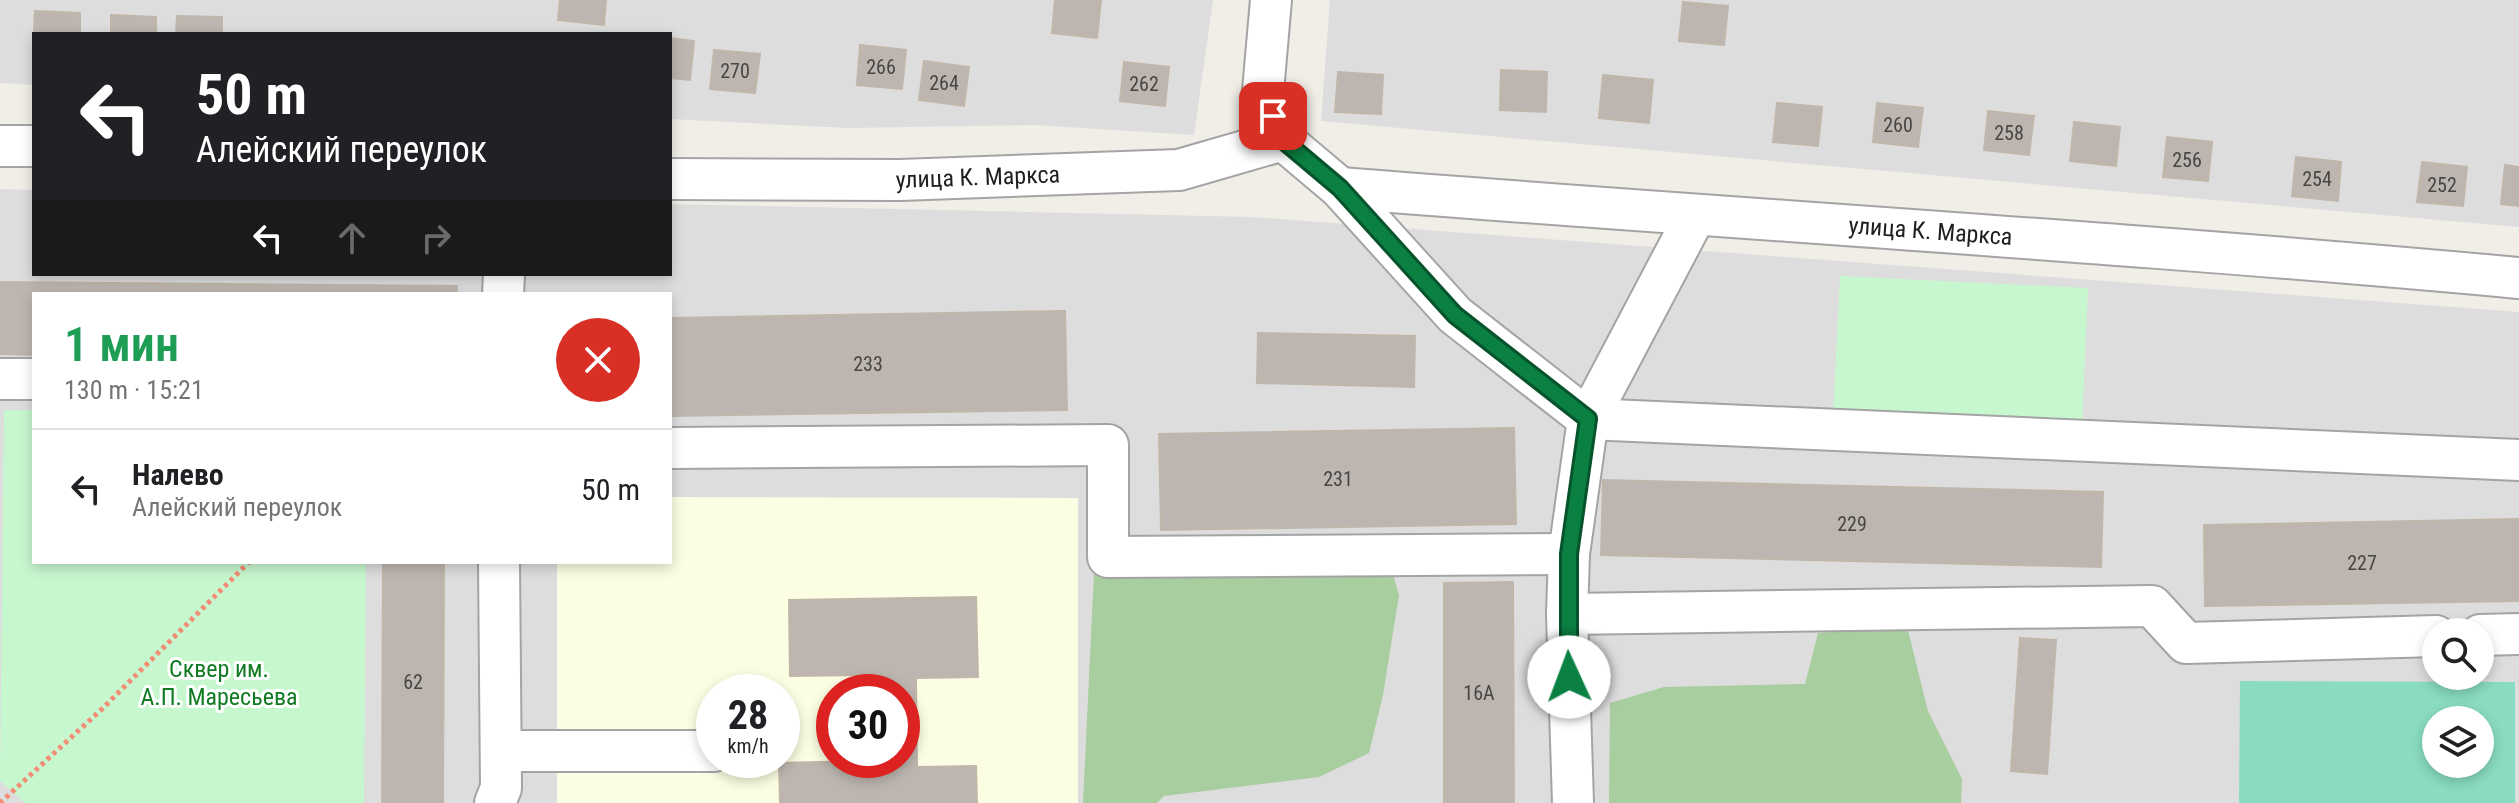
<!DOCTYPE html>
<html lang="ru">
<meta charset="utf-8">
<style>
:root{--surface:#fff;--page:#f2f2f2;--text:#202124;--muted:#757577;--line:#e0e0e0}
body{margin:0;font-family:"Roboto Condensed",sans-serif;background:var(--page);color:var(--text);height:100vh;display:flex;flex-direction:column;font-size:30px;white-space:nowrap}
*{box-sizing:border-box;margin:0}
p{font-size:26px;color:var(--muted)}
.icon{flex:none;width:44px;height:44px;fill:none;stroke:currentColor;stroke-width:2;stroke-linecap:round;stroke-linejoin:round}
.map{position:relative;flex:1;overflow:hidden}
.details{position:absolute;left:32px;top:292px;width:640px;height:272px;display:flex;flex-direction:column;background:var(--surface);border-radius:0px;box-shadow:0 4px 12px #0003}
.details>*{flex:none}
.hud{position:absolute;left:32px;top:32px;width:640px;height:244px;border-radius:0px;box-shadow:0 4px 12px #0003;background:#202124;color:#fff;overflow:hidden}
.tools{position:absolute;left:2422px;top:618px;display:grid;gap:16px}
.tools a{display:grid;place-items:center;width:72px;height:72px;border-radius:50%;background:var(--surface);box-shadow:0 4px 12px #0003;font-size:40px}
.speed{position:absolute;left:696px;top:674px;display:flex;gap:16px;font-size:40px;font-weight:700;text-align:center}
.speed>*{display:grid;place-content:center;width:104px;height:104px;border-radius:50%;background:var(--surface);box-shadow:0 4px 12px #0003;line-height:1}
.speed small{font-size:20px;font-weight:400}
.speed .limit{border:12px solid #d22;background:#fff;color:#111}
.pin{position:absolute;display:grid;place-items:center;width:68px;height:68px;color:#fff;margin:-34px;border-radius:16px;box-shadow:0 4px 12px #0006}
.me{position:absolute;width:88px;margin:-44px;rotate:358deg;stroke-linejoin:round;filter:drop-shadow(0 0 6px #0008)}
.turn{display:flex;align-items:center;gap:28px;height:168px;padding:0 32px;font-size:36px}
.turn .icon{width:104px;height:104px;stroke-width:2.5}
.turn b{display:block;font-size:56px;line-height:68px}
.lanes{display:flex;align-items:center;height:76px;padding:0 32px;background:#0003;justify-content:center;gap:40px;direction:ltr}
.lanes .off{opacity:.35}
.round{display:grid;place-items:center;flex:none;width:84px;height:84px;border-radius:42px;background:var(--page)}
.headline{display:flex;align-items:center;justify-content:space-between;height:136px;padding:0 32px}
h1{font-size:48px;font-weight:600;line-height:60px;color:#1e9e55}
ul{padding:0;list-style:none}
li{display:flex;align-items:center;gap:24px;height:120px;padding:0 32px;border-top:2px solid var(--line)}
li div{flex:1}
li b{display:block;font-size:30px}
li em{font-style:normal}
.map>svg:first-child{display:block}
.residential{fill:#dedddd;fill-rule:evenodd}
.education{fill:#fbfee2;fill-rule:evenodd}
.forest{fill:#a8cd9e}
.park{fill:#c7f7cf}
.pitch{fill:#89dbc2;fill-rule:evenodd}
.building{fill:#bdb6b0;stroke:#c1b6aa;stroke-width:2}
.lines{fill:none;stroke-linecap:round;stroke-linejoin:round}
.minor-casing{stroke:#a4a4a4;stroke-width:44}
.path{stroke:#f38c75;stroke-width:5;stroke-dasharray:4 4;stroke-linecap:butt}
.minor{stroke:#fff;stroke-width:40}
.route-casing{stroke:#07532c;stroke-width:20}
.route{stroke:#0b8043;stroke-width:14}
.labels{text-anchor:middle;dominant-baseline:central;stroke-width:6;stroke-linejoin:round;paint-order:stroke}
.number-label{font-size:20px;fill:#474644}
.street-label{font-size:24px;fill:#202020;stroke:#fff}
.park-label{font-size:24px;fill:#117b23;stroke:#fff}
</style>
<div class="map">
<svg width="2519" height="803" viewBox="0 0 2519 803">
<rect width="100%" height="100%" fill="#f0eee7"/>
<g class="residential">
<polygon points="0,0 1213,0 1194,135 1035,125 847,128 670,119 670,34 34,34 34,85 0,83"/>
<polygon points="1330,0 2519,0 2519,227 1321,121"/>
<path d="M0 189 34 190V274H670V204L1253 217 2519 312V803H0ZM34 294H670V562H34ZM2436 632H2480V676H2436ZM714 692H782V760H714ZM834 692H902V760H834ZM2436 720H2480V764H2436Z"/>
</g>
<path class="education" d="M670 497 1078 498V803H557V562H670ZM714 692H782V760H714ZM834 692H902V760H834Z"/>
<g class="forest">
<polygon points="1392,571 1399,595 1383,695 1369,753 1319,777 1164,796 1157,803 1083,803 1094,572"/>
<polygon points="1907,626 1928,711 1962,779 1961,803 1609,803 1610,703 1664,687 1805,684 1818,633"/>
</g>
<g class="park">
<polygon points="1840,276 2088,288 2082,427 1833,415"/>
<polygon points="4,410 34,410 34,562 366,562 364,803 25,803 0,781"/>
</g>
<path class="pitch" d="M2240 681 2515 682V803H2239ZM2436 720H2480V764H2436Z"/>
<g class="building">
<polygon points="560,0 606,0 604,25 558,20"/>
<polygon points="1055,0 1101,0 1097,38 1052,33"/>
<polygon points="1683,2 1728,6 1724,45 1679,41"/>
<polygon points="35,11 80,13 80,34 34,34 33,51"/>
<polygon points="111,15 156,17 156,34 111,34"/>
<polygon points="177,16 222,17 222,34 176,34"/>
<polygon points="670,38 694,41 690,80 670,78"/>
<polygon points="860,45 906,50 902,89 857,85"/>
<polygon points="714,50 760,54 755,93 710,89"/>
<polygon points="924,61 969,67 964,106 919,100"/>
<polygon points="1124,62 1169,67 1165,106 1120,101"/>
<polygon points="1501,70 1547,72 1546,112 1500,110"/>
<polygon points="1338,72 1383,75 1381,114 1335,112"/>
<polygon points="1603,75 1653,80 1649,123 1599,118"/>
<polygon points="1777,103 1822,107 1818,146 1773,142"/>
<polygon points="1877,103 1923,108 1918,147 1873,142"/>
<polygon points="1988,111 2034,116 2029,155 1984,150"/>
<polygon points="2074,122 2120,127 2116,166 2070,161"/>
<polygon points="2167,137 2212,142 2208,181 2163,177"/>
<polygon points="2296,157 2341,162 2338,201 2292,196"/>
<polygon points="2422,162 2467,167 2463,206 2417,202"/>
<polygon points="2505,165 2519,167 2519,206 2501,204"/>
<polygon points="0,282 457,286 457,294 34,294 34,355 0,354"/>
<polygon points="1065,311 1067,410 670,416 670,318"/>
<polygon points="1258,333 1415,336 1414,387 1257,383"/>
<polygon points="1514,428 1516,524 1161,530 1159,434"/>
<polygon points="1603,480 2103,492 2101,567 1601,555"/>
<polygon points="2519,519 2519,601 2205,606 2204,525"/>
<polygon points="383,562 444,562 443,803 382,803"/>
<polygon points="1513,582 1514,803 1444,803 1444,583"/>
<polygon points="976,597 978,677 916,678 917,767 976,766 977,803 780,803 779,763 902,760 902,692 873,692 872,675 790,676 789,600"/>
<polygon points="2020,638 2056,640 2047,774 2011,771"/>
</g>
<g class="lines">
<g class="minor-casing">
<g id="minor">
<polyline points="1271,0 1263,91 1283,140 1340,188 1455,315 1588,419 1569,554 1567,614 1573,803"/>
<polyline points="0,146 34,146"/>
<path id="s1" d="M670 179 900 180 1179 170 1283 140"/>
<path id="s2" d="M1340 188C1733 219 2126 242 2519 278"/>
<polyline points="1695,216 1588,419 2519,460"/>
<polyline points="503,294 504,274"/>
<polyline points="0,379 34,379"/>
<polyline points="670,448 1108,445 1108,557 1569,554"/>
<polyline points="1567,614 2152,606 2186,643 2436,636"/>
<polyline points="2480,635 2519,634"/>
<polyline points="501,751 714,751"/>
<polyline points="495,803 501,788 499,562"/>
</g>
</g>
<polyline class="path" points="0,803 102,709 249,562"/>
<use href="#minor" class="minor"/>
</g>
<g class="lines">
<g class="route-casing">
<polyline id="route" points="1273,116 1283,140 1340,188 1455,315 1588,419 1569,554 1569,677"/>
</g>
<use href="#route" class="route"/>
</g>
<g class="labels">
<g class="number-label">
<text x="881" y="67">266</text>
<text x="735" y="71">270</text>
<text x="944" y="83">264</text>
<text x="1144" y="84">262</text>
<text x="1898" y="125">260</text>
<text x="2009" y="133">258</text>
<text x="2187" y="160">256</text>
<text x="2317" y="179">254</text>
<text x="2442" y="185">252</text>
<text x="868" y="364">233</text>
<text x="1338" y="479">231</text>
<text x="1852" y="524">229</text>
<text x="2362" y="563">227</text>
<text x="413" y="682">62</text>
<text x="1479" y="693">16А</text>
</g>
<g class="street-label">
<text stroke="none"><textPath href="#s1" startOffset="308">улица К. Маркса</textPath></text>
<text stroke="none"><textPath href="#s2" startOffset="592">улица К. Маркса</textPath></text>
</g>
<g class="park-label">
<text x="219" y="669">Сквер им.<tspan x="219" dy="28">А.П. Маресьева</tspan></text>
</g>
</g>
</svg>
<div class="tools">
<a><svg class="icon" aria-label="search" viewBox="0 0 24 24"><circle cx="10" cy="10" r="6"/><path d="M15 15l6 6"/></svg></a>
<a><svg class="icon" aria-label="layers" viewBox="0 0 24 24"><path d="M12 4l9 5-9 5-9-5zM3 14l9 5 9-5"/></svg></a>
</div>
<div class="speed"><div>28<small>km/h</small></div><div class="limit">30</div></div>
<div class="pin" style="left:1273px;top:116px;background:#d93025"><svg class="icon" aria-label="arrive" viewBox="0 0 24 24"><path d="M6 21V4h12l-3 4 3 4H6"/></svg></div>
<svg class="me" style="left:1569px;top:677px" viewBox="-20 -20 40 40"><circle r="19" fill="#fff"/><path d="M0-13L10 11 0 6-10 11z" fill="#0b8043"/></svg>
<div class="hud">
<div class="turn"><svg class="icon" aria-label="left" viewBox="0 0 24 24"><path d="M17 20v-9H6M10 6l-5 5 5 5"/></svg><div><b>50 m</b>Алейский переулок</div></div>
<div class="lanes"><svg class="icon" aria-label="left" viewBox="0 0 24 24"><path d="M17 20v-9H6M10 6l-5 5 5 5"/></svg><svg class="icon off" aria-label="ahead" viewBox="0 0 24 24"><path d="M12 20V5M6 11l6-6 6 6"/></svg><svg class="icon off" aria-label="right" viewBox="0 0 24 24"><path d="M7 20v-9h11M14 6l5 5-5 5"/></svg></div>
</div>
<section class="details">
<div class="headline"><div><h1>1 мин</h1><p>130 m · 15:21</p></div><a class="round" style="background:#d93025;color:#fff"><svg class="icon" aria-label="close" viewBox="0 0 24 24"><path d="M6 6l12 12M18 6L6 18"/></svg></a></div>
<ul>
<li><svg class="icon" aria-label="left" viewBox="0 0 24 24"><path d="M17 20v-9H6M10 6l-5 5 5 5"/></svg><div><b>Налево</b><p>Алейский переулок</p></div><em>50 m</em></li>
</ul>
</section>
</div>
